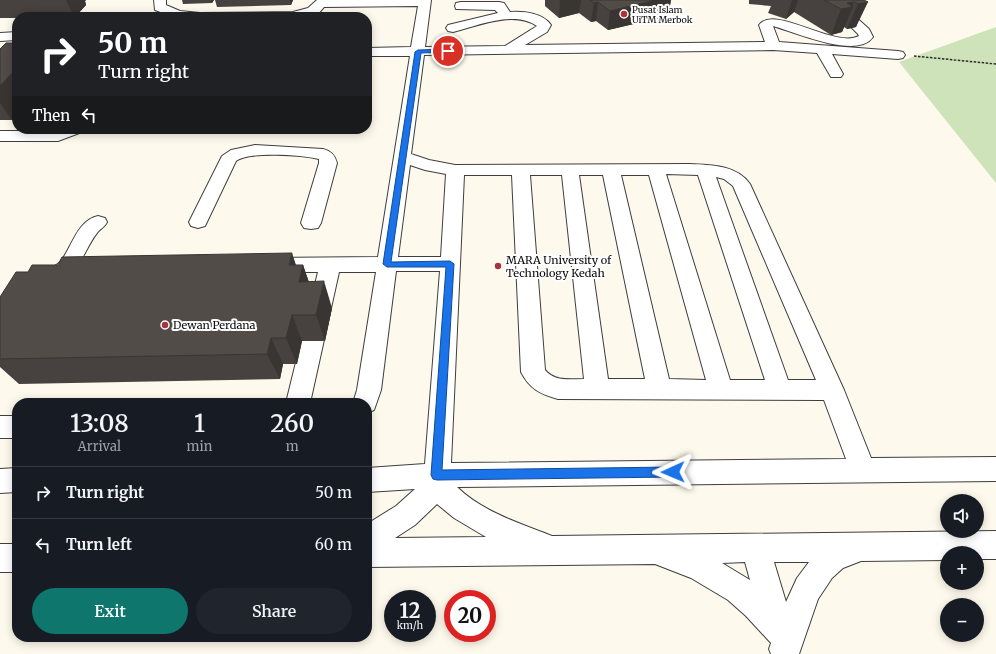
<!DOCTYPE html>
<meta charset="utf-8">
<style>
:root{--surface:#171b24;--page:#20242c;--text:#f1f3f6;--muted:#9ea1a6;--line:#363941;--accent:#0f766e}
body{margin:0;font-family:Merriweather,serif;background:var(--page);color:var(--text);height:100vh;display:flex;flex-direction:column;font-size:15px;white-space:nowrap}
*{box-sizing:border-box;margin:0}
p{font-size:13px;color:var(--muted)}
.icon{flex:none;width:22px;height:22px;fill:none;stroke:currentColor;stroke-width:2;stroke-linecap:round;stroke-linejoin:round}
.map{position:relative;flex:1;overflow:hidden}
.side{position:absolute;left:12px;top:398px;width:360px;height:244px;display:flex;flex-direction:column;background:var(--surface);border-radius:16px;box-shadow:0 2px 10px #0003}
.side>*{flex:none}
.banner{position:absolute;left:12px;top:12px;width:360px;height:122px;border-radius:16px;box-shadow:0 2px 10px #0003;background:#202124;color:#fff;overflow:hidden}
.controls{position:absolute;left:940px;top:494px;display:grid;gap:8px}
.controls a{display:grid;place-items:center;width:44px;height:44px;border-radius:50%;background:var(--surface);box-shadow:0 2px 10px #0003;font-size:20px}
.speed{position:absolute;left:384px;top:590px;display:flex;gap:8px;font-size:20px;font-weight:700;text-align:center}
.speed>*{display:grid;place-content:center;width:52px;height:52px;border-radius:50%;background:var(--surface);box-shadow:0 2px 10px #0003;line-height:1}
.speed small{font-size:10px;font-weight:400}
.speed .limit{border:6px solid #d22;background:#fff;color:#111}
.pin{position:absolute;display:grid;place-items:center;width:34px;height:34px;color:#fff;margin:-17px;border:2px solid #fff;border-radius:50%;box-shadow:0 1px 4px #0007}
.me{position:absolute;width:44px;margin:-22px;rotate:269deg;stroke-linejoin:round;filter:drop-shadow(0 0 3px #0008)}
.turn{display:flex;align-items:center;gap:14px;height:84px;padding:0 20px;font-size:18px}
.turn .icon{width:52px;height:52px;stroke-width:2.5}
.turn b{display:block;font-size:28px;line-height:34px}
.then{display:flex;align-items:center;height:38px;padding:0 20px;background:#0003;gap:8px;font-size:15px}
.eta{display:flex;justify-content:space-evenly;align-items:center;height:68px;text-align:center}
.eta b{font-size:24px;font-weight:600;line-height:28px}
.button{display:flex;gap:8px;margin-top:auto;padding:8px 20px}
.button a{flex:1;height:46px;border-radius:24px;background:var(--accent);color:#fff;font-size:16px;font-weight:600;line-height:46px;text-align:center}
.button a+a{background:var(--page);color:var(--text)}
ul{padding:0;list-style:none}
li{display:flex;align-items:center;gap:12px;height:52px;padding:0 20px;border-top:1px solid var(--line)}
li div{flex:1}
li b{display:block;font-size:15px}
li em{font-style:normal}
.map>svg:first-child{display:block}
.green{fill:#cfe3ba}
.lines{fill:none;stroke-linecap:round;stroke-linejoin:round}
.minor-casing{stroke:#3e3e3e;stroke-width:2}
.path{stroke:#2d2d2d;stroke-width:1.5;stroke-dasharray:2.5 1.5;stroke-linecap:butt}
.minor{fill:#fff;fill-rule:evenodd}
.wall{fill:#47413f}
.shaded-wall{fill:#393533}
.building{fill:#524c49;stroke:#393533}
.route{fill:#1a73e8;stroke:#114b97}
.poi-dot{fill:#aa343b;stroke:#fff;stroke-width:1.5}
.labels{text-anchor:middle;dominant-baseline:central;stroke-width:4;stroke-linejoin:round;paint-order:stroke}
.far-poi-label{font-size:9px;fill:#0b0b0b;stroke:#fff;text-anchor:start}
.poi-label{font-size:11px;fill:#0b0b0b;stroke:#fff;text-anchor:start}
</style>
<div class="map">
<svg width="996" height="654" viewBox="0 0 996 654">
<rect width="100%" height="100%" fill="#fdf9ec"/>
<polygon class="green" points="996,27 996,183 899,62"/>
<g class="lines">
<g class="minor-casing">
<g id="minor">
<path d="M154 0H166V5L180 11 200 13 293 12 308 8 317 0H431L425 47 505 46 537 26C513 10 478 26 453 32L448 31 446 28 448 25 498 13 495 10 456 9 455 6 456 3 461 2H499L504 3 510 12C524 11 543 13 551 25L547 32 525 45 765 42 759 25C774 4 835 49 859 36L858 34 824 0H837L869 29 873 37C857 60 795 32 773 26L779 42 898 51 903 52 905 55 903 58 898 59 832 54 843 74 841 77H831L817 53 773 50 424 55 411 154 429 160 455 165 690 164C711 165 737 165 750 184L844 390 871 458 996 457V481L457 487C483 512 519 523 552 536L996 531V559H977V553H947V560L861 561 843 568 832 578 818 599 799 654H771L769 649 771 643 746 616 728 600 691 578 655 564 367 567V524L396 506 415 489 367 492V468L425 464 440 271H396L381 390 374 410 367 413V403H353L357 390 376 272H339L310 403H286L318 272H266L259 270 256 265 259 260 266 258 378 257 410 56H367V48L411 47 418 6 324 7 318 14 305 17H174L155 10ZM410 165 425 170 446 174 441 257H398ZM666 174 698 175 765 380H730ZM464 175H512L521 372C530 389 540 394 558 399L824 400 846 459 451 463ZM530 175H562L584 379C570 379 555 382 545 370ZM579 175H603L645 379H608ZM621 175H649L706 380 669 379ZM716 177 724 179 733 186 816 380H788ZM437 504 454 518 486 537 395 538 415 525ZM745 562 750 580 722 563ZM774 562H809L797 578 786 602Z"/>
<polygon points="17,32 17,40 0,41 0,33"/>
<polygon points="61,129 84,129 82,132 58,141 0,141 0,131 56,131"/>
<path d="M255 145 323 149C331 151 335 155 337 163L321 223 318 228 311 229 304 228 301 223 319 163V159C303 155 249 151 236 161L205 226 198 228 191 226 189 222 222 156 231 150Z"/>
<path d="M98 216 105 218 107 222C105 227 100 229 97 233 83 250 74 291 45 282L42 277C46 269 55 268 61 261 73 245 77 221 98 216Z"/>
<rect x="0" y="416" width="17" height="22"/>
<polygon points="17,468 17,492 0,493 0,469"/>
<rect x="0" y="544" width="17" height="28"/>
</g>
</g>
<polyline class="path" points="914,56 996,64"/>
<use href="#minor" class="minor"/>
</g>
<g class="wall">
<polygon points="0,0 86,0 85,1 86,5 75,17 17,17 17,18 0,18"/>
<polygon points="182,0 214,0 212,3 183,4"/>
<polygon points="215,0 293,0 291,5 217,7"/>
<polygon points="545,0 671,0 668,16 608,30 596,21 591,22 579,13 559,18 545,6"/>
<polygon points="749,0 864,0 856,27 847,29 844,27 842,32 831,35 794,12 786,19 768,13 771,6 749,4"/>
<polygon points="17,43 17,114 12,120 0,120 0,49"/>
<polygon points="296,265 303,265 309,282 332,308 325,341 302,341 297,364 283,364 280,379 19,384 0,367 0,297"/>
</g>
<g class="shaded-wall">
<polygon points="66,0 86,0 85,1 86,5 75,17 74,17"/>
<polygon points="211,0 214,0 212,3"/>
<polygon points="290,0 293,0 291,5"/>
<polygon points="560,0 581,0 579,13 559,18"/>
<polygon points="656,0 671,0 668,16 608,30 610,11"/>
<polygon points="792,0 798,0 794,12 786,19"/>
<polygon points="847,0 854,2 852,7 853,7 842,32 831,35 841,9"/>
<polygon points="598,2 596,21 591,22 594,3"/>
<polygon points="868,2 856,27 847,29 858,4"/>
<polygon points="17,68 17,114 12,120 0,103 0,86"/>
<polygon points="292,253 300,277 303,265 312,292 309,308 289,265"/>
<polygon points="324,281 332,308 325,341 316,315"/>
<polygon points="292,315 302,341 297,364 286,338"/>
<polygon points="271,338 283,364 280,379 267,354"/>
</g>
<g class="building">
<polygon points="590,0 656,0 610,11 598,2 594,3"/>
<polygon points="824,0 864,0 868,2 858,4 854,2 847,3 853,7 841,9"/>
<polygon points="6,43 17,43 17,68 0,86 0,49"/>
<polygon points="292,253 289,265 303,265 299,282 324,281 316,315 292,315 286,338 271,338 267,354 0,359 0,297 16,272 28,272 32,265 58,265 62,257"/>
</g>
<polygon class="route" points="448,49 450,50 450,52 421,53 391,262 450,261 454,264 442,470 673,467 677,469 679,472 677,476 673,477 437,480 433,479 431,475 446,267 387,267 383,264 415,52 418,50"/>
<g class="poi-dot">
<circle cx="624" cy="14" r="4"/>
<circle cx="498" cy="266" r="4"/>
<circle cx="165" cy="325" r="4"/>
</g>
<g class="labels">
<g class="far-poi-label">
<text x="632" y="9">Pusat Islam<tspan x="632" dy="10">UiTM Merbok</tspan></text>
</g>
<g class="poi-label">
<text x="506" y="260">MARA University of<tspan x="506" dy="13">Technology Kedah</tspan></text>
<text x="173" y="325">Dewan Perdana</text>
</g>
</g>
</svg>
<div class="controls">
<a><svg class="icon" aria-label="sound" viewBox="0 0 24 24"><path d="M4 9h4l5-4v14l-5-4H4zM17 9q2 3 0 6"/></svg></a>
<a>+</a>
<a>−</a>
</div>
<div class="speed"><div>12<small>km/h</small></div><div class="limit">20</div></div>
<div class="pin" style="left:448px;top:51px;background:#d93025"><svg class="icon" aria-label="arrive" viewBox="0 0 24 24"><path d="M6 21V4h12l-3 4 3 4H6"/></svg></div>
<svg class="me" style="left:673px;top:472px" viewBox="-20 -20 40 40"><path d="M0-17L14 15 0 8-14 15z" fill="#1a73e8" stroke="#fff" stroke-width="4"/></svg>
<div class="banner">
<div class="turn"><svg class="icon" aria-label="right" viewBox="0 0 24 24"><path d="M7 20v-9h11M14 6l5 5-5 5"/></svg><div><b>50 m</b>Turn right</div></div>
<div class="then">Then<svg class="icon" aria-label="left" viewBox="0 0 24 24"><path d="M17 20v-9H6M10 6l-5 5 5 5"/></svg></div>
</div>
<section class="side">
<div class="eta">
<div><b>13:08</b><p>Arrival</p></div>
<div><b>1</b><p>min</p></div>
<div><b>260</b><p>m</p></div>
</div>
<ul>
<li><svg class="icon" aria-label="right" viewBox="0 0 24 24"><path d="M7 20v-9h11M14 6l5 5-5 5"/></svg><div><b>Turn right</b></div><em>50 m</em></li>
<li><svg class="icon" aria-label="left" viewBox="0 0 24 24"><path d="M17 20v-9H6M10 6l-5 5 5 5"/></svg><div><b>Turn left</b></div><em>60 m</em></li>
</ul>
<div class="button"><a>Exit</a><a>Share</a></div>
</section>
</div>
